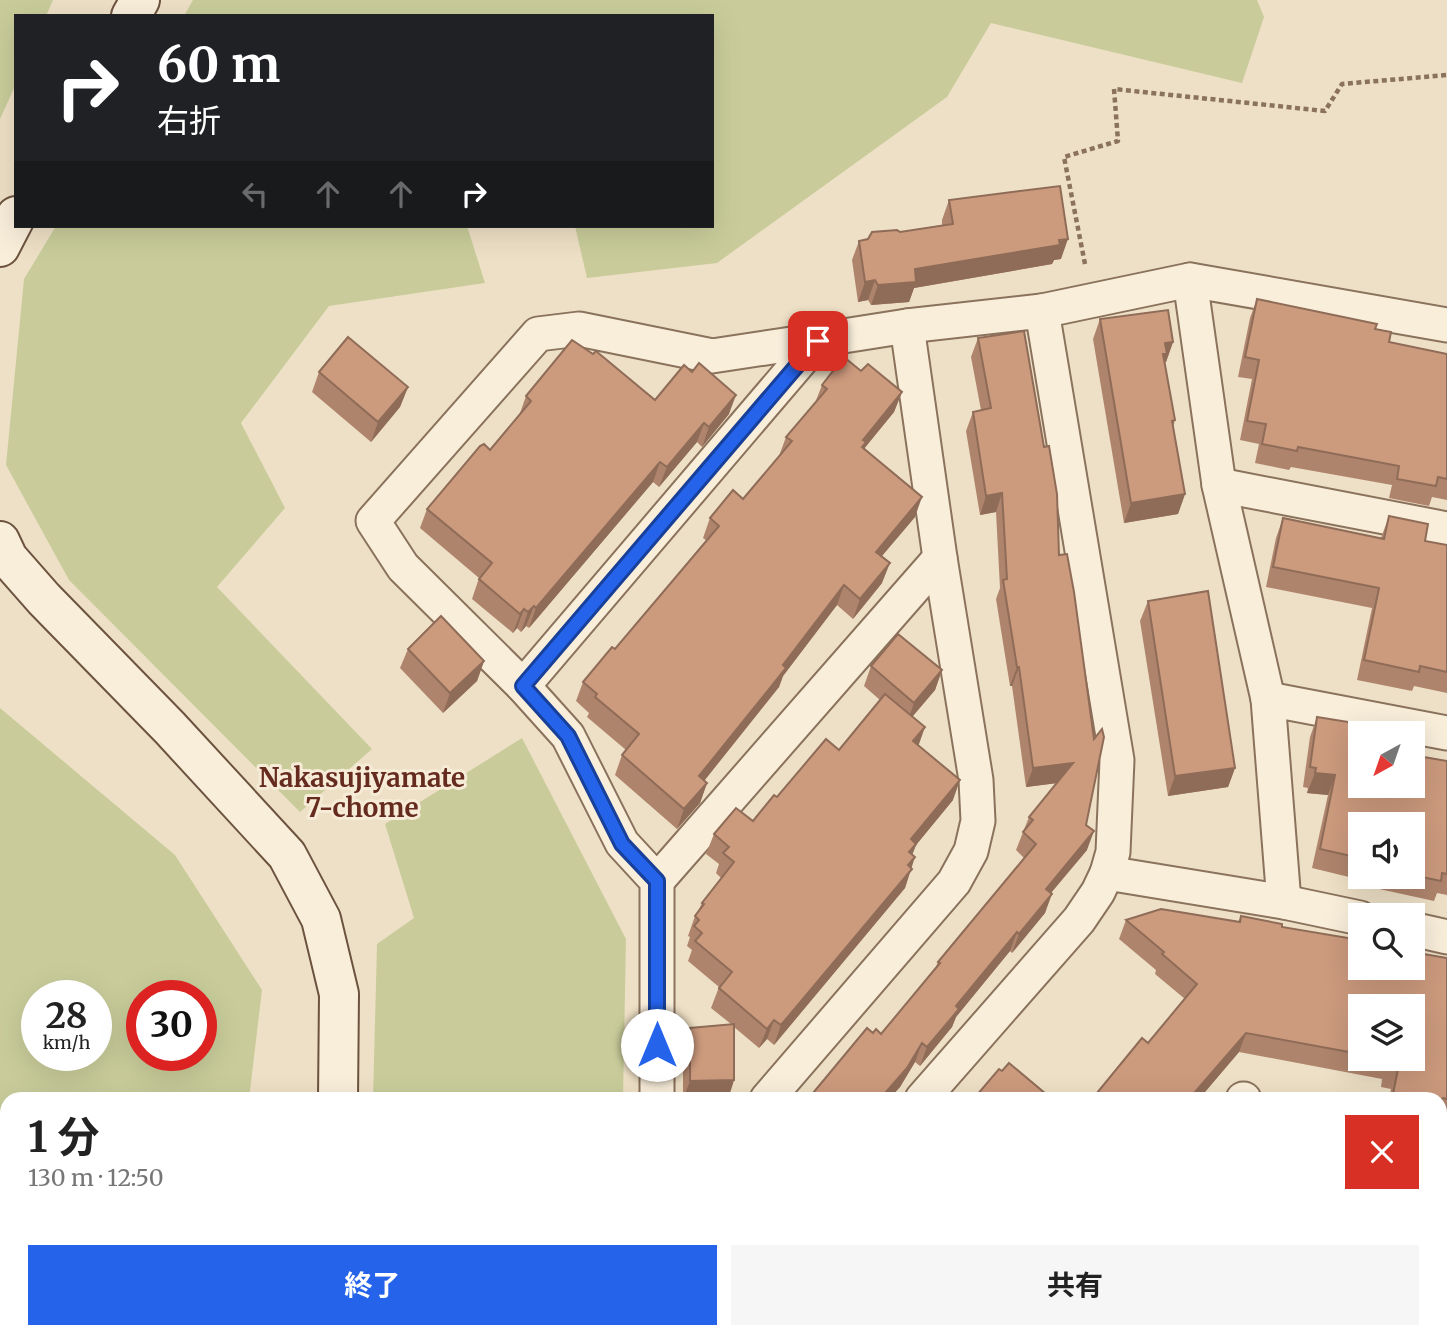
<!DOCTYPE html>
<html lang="ja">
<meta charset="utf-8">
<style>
:root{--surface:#fff;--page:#f6f6f6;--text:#222;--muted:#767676;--accent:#2563eb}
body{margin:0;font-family:Merriweather,"Noto Sans JP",serif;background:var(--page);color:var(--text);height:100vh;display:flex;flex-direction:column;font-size:26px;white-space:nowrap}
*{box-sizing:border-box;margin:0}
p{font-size:23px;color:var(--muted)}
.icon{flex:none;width:38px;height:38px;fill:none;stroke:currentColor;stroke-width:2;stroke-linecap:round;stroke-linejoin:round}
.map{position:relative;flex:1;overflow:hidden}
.drawer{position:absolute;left:0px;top:1092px;width:1447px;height:247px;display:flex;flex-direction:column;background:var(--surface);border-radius:21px 21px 0 0;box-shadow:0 7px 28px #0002}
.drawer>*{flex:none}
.hud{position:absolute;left:14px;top:14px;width:700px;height:214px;border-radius:0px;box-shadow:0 7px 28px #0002;background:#202124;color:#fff;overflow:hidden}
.needle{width:46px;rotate:220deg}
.fabs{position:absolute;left:1348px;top:721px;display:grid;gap:14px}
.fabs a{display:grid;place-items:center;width:77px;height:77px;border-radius:0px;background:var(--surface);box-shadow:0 7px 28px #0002;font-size:35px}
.speed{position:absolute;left:21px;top:980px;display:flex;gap:14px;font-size:35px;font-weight:700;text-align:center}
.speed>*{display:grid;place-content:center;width:91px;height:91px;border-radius:50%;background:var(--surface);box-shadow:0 7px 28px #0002;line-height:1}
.speed small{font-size:18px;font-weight:400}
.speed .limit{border:10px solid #d22;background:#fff;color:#111}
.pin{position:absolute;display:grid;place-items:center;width:60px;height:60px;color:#fff;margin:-30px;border-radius:14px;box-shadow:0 4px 10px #0006}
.me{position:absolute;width:77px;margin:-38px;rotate:0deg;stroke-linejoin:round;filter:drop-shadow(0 0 5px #0008)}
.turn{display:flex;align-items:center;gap:24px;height:147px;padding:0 28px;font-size:32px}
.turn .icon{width:91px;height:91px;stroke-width:2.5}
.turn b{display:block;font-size:49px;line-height:60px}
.lanes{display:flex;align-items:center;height:66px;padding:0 28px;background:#0003;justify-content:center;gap:35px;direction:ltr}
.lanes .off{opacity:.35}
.round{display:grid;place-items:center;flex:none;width:74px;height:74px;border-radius:0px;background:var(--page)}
.overview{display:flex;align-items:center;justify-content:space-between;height:119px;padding:0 28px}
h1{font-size:42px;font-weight:700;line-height:52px}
.action{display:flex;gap:14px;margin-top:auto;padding:14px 28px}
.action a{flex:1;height:80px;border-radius:0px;background:var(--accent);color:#fff;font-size:28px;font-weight:700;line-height:80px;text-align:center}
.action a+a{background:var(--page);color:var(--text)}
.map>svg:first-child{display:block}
.green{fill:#c9cc9a;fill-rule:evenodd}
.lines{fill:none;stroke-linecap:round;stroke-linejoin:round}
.river{stroke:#a8c2b9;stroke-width:75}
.street-casing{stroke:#8a725c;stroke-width:37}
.secondary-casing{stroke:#6c533f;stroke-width:42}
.path{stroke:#8a725c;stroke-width:4.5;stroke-dasharray:5 3.5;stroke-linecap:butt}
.street{stroke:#f9eeda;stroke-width:33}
.secondary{stroke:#f9eeda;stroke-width:38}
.wall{fill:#af846c;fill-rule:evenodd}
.shaded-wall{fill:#8f6c58}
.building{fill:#cc9a7d;stroke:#8f6c58;stroke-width:2}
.route-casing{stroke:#184099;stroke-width:18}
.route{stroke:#2563eb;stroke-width:12}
.labels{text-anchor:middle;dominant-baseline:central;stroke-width:6;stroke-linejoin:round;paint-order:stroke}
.neighbourhood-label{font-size:26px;font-weight:bold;fill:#662b1f;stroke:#f6ebd6}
</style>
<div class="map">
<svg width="1447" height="1338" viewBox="0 0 1447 1338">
<rect width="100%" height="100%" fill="#eee0c6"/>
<g class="green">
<polygon points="0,0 53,0 46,16 16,16 16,84 0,119"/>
<polygon points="193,0 1257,0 1264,17 1242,83 991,23 947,97 717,263 587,278 575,226 712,226 712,16 184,16"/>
<polygon points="56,226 467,226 485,283 329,306 241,423 285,508 217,587 372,749 300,812 69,580 6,465 24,279"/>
<path d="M0 708 175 855 262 990 249 1099H7V1332H224L225 1338H0ZM37 996H96V1055H37ZM142 996H201V1055H142Z"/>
<polygon points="522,738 626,939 623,1099 373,1099 377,944 414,918 385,824"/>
<polygon points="366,1332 617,1332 617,1336 610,1338 366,1338"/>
<polygon points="1094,1332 1403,1332 1407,1338 1088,1338"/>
</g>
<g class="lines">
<g class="river">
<polyline points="0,1225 7,1225"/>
<polyline points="160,1332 161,1338"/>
</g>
<g class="street-casing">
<g id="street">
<polyline points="1190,280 1219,485 1268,699"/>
<polyline points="1042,311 1190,280 1447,325"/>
<polyline points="1219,485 1447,529"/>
<polyline points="523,686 818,340 907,326 1042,311 1117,760 1113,852 1107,873 1284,902 1360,918"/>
<polyline points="657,881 940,558"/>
<polyline points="1284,902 1268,699 1447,733"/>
<polyline points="1412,929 1447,937"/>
<polyline points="657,1099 657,881 622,843 568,736 523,686 403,567 373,521 538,334 579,329 712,356 818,340"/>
<polyline points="767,1099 954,882 971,851 978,821 976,780 940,558 907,326"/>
<polyline points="922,1099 1079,920 1098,892 1107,873"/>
<polyline points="1243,1099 1244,1099"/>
<polyline points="1440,1329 1447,1330"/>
<polyline points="665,1332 669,1338"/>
<polyline points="713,1338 718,1332"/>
<polyline points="1027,1338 1032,1332"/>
</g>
</g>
<g class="secondary-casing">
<g id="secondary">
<polyline points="131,16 140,0"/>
<polyline points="0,247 16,216"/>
<polyline points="0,541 8,558 44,599 170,728 287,855 321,919 339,994 338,1099"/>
<polyline points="332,1332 332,1338"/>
</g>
</g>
<polyline class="path" points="1085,264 1064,157 1118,141 1114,89 1325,111 1342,84 1447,75"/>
<use href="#street" class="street"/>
<use href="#secondary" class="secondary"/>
</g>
<g class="wall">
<polygon points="949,200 1061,259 1054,260 1052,264 914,288 909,302 871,305 868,300 858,302 852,260 859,241 900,232 942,225 942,220"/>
<polygon points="1257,299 1375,329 1389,342 1447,354 1447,500 1432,497 1429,506 1389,498 1392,485 1291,467 1289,470 1255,463 1259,444 1240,440 1252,379 1238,377 1250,318"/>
<polygon points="1100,319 1173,342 1166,362 1165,362 1175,420 1173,428 1185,494 1178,514 1124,523 1093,339"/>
<polygon points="978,338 1059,555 1086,825 1087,850 1051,893 1045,913 1012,953 1010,951 956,1017 952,1027 920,1066 915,1062 900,1087 889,1099 808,1099 873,1033 881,1034 935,969 938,962 1024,858 1016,850 1029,817 1057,783 1026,787 1012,686 1010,686 996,599 1000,588 996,512 980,515 966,431 973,412 981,410 971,357"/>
<polygon points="861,371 902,392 894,412 864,449 915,517 882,556 882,583 853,619 837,605 783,676 779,687 704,781 707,783 700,803 677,829 615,775 622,755 626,750 587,717 589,713 576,701 583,682 615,649 707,541 703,538 710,518 743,499 779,456 786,437 815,403 822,385"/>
<polygon points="319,372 408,387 400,407 371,442 312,392"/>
<polygon points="526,396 655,400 729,414 702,447 697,442 659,487 653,482 529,628 526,626 521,632 517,628 513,633 472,599 479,578 420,528 427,509 490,450 519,416"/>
<polygon points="1389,516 1425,541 1447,545 1447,693 1414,686 1412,691 1357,680 1372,608 1266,587 1276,538 1283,518 1381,538"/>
<polygon points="1148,601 1235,768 1228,787 1168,796 1140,621"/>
<polygon points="408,649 484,661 477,681 443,713 400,668"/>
<polygon points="871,666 942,670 935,690 912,717 918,745 953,800 916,845 912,855 911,868 905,888 774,1045 767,1039 759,1048 734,1027 734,1080 728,1099 683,1099 683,1048 690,1028 731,1024 711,1008 719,987 688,961 692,950 687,946 690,937 688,936 695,916 698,911 702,903 721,878 716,873 719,864 706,854 714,834 753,821 777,797 839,750 880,700 864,686"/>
<path d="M1317 717 1360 786 1447 761V895L1437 893 1434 901 1352 883 1353 878 1312 868 1328 795 1307 793 1308 788 1303 787 1310 737ZM1360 824H1412V877H1360Z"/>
<path d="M1241 916 1282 927 1447 958V1120L1440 1119V1099H1389L1391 1089 1381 1087 1382 1079 1239 1052 1199 1099H1092L1148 1043 1185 999 1155 974 1156 970 1119 939 1126 920 1238 922ZM1360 1006 1412 1059H1360Z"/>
<polygon points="1440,1134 1447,1137 1447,1293 1442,1292 1443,1287 1440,1287"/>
<polygon points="823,1332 1003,1332 998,1338 831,1338"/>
</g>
<g class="shaded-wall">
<polygon points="1068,239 1061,259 1054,260 1052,264 914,288 909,302 871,305 878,285 915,269"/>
<polygon points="875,280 868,300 858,302 865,282"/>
<polygon points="1173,342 1166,362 1163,362 1159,374 1165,343"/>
<polygon points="408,387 400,407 371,442 378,422"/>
<polygon points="902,392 894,412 862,451 863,440"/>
<polygon points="736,395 729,414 702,447 709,427"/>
<polygon points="704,423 697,442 659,487 667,467"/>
<polygon points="660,462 653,482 529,628 536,608"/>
<polygon points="1002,493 996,512 980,515 986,496"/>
<polygon points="1185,494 1178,514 1124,523 1131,503"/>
<polygon points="922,497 915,517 869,571 876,552"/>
<polygon points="890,563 882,583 853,619 860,599"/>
<polygon points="844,585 837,605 783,676 779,687 692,796 699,776"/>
<polygon points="534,606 526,626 521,632 528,612"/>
<polygon points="524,609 517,628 513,633 520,614"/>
<polygon points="484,661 477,681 443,713 450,693"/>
<polygon points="1017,667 1019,667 1012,686 1010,686"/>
<polygon points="942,670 935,690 907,723 914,703"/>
<polygon points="925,727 918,747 913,741"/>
<polygon points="1073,763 1066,782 1026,787 1033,768"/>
<polygon points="1235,768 1228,787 1168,796 1175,776"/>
<polygon points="1315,773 1335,775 1328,795 1307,793"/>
<polygon points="960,780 953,800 916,845 909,863 902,872 911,839"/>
<polygon points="707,783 700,803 677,829 684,809"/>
<polygon points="1094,831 1087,850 1039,907 1046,889"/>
<polygon points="915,857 905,888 774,1045 781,1025"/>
<polygon points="1052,894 1045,913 1012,953 1019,934"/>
<polygon points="1017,932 1010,951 956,1017 952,1027 920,1066 927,1047 956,1006"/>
<polygon points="774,1020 767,1039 759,1048 767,1029"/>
<polygon points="1246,1033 1239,1052 1199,1099 1189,1099"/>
<polygon points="922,1043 915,1062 900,1087 889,1099 880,1099"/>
<polygon points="734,1080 728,1099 683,1099 690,1081"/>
<polygon points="994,1332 1003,1332 998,1338 988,1338"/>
</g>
<g class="building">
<polygon points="1060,186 1068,239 1059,240 1060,245 915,269 916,282 878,285 875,280 865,282 859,241 868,239 872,232 897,230 900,232 953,224 949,200"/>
<polygon points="1257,299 1377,324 1375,329 1391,332 1389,342 1447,354 1447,479 1438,477 1436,486 1397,479 1399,466 1298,447 1297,451 1262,444 1266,424 1247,421 1259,360 1245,357"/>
<polygon points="1168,310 1173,342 1165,343 1167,354 1163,354 1175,420 1172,421 1185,494 1131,503 1100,319"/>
<polygon points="1024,331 1044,447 1049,446 1057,494 1059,555 1067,554 1074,592 1094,739 1102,729 1104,737 1086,825 1094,831 1046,889 1052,894 1019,934 1017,932 956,1006 959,1009 927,1047 922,1043 907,1068 880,1099 808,1099 867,1028 873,1033 876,1029 881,1034 940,963 938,962 1036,844 1023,832 1033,820 1029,817 1073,763 1033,768 1019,667 1017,667 1003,580 1007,579 1002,493 986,496 973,412 991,408 978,338"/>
<polygon points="348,337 408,387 378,422 319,372"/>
<polygon points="572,340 593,354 596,351 655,400 684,365 692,372 699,363 736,395 709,427 704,423 667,467 660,462 536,608 534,606 528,612 524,609 520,614 479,579 492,563 427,509 480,446 484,444 490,450 531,401 526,396"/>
<polygon points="844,357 861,371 868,364 902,392 863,440 866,442 862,447 922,497 876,552 890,563 860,599 844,585 783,665 786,668 699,776 707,783 684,809 622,755 639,734 595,697 597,694 583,682 612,647 615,649 719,526 710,518 733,490 743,499 792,441 786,437 827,389 822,385"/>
<polygon points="1389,516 1428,524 1425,541 1447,545 1447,672 1420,666 1419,672 1364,660 1379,588 1273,567 1283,518 1384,539"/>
<polygon points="1208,591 1235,768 1175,776 1148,601"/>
<polygon points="441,616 484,661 450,693 408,649"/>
<polygon points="898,634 942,670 914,703 871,666"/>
<polygon points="885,694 925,727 913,741 960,780 911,839 916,844 909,852 915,857 908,865 912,869 781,1025 774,1020 767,1029 719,988 732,972 695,941 702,933 694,926 699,920 695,916 704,904 702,903 734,862 723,853 729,847 714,834 736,808 753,821 774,795 777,797 826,739 839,750"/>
<polygon points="1317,717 1386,728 1385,733 1360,733 1360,786 1412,786 1412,755 1447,761 1447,874 1442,873 1441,881 1412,875 1412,824 1360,824 1360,858 1320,849 1335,775 1315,773 1316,768 1310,767"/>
<polygon points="1161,909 1240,922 1241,916 1282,924 1282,927 1354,939 1353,941 1360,942 1360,968 1412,968 1412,952 1447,958 1447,1099 1443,1098 1440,1100 1440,1099 1392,1099 1398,1069 1388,1067 1389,1059 1388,1059 1412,1059 1412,1006 1360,1006 1360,1054 1246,1033 1189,1099 1092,1099 1142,1038 1148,1043 1197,984 1162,954 1164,952 1126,920"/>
<polygon points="734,1024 734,1080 690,1081 690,1028"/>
<polygon points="1009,1063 1052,1099 978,1099 979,1098 976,1096 999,1069 1002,1071"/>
<polygon points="1440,1134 1447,1137 1447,1267 1440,1265"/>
<polygon points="863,1332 994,1332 988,1338 870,1338"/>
</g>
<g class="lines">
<g class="route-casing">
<polyline id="route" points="657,1045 657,881 622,844 568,736 523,686 818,341"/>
</g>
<use href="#route" class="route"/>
</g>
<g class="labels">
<g class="neighbourhood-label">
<text x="362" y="777">Nakasujiyamate<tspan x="362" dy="30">7-chome</tspan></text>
</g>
</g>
</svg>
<div class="fabs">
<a><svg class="needle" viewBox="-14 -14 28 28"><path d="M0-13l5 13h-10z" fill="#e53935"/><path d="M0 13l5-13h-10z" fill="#767676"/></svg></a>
<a><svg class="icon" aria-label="sound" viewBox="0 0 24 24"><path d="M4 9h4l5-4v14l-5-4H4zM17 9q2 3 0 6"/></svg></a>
<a><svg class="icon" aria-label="search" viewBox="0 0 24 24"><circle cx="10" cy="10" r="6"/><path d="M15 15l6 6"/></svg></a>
<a><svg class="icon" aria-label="layers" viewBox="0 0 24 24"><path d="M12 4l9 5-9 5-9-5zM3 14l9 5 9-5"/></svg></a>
</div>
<div class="speed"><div>28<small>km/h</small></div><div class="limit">30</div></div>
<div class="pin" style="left:818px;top:341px;background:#d93025"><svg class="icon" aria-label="arrive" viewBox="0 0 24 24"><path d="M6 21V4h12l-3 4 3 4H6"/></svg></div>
<svg class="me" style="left:657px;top:1045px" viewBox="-20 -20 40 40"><circle r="19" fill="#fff"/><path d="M0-13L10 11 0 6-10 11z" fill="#2563eb"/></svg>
<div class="hud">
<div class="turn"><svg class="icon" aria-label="right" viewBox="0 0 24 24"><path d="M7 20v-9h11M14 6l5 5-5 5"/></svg><div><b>60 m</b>右折</div></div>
<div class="lanes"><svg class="icon off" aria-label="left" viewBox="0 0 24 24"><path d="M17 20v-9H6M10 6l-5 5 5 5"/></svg><svg class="icon off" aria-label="ahead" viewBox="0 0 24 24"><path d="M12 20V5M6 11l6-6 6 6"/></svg><svg class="icon off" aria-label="ahead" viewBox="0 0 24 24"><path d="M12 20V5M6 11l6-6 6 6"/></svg><svg class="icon" aria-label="right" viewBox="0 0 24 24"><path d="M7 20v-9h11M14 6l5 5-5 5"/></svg></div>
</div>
<section class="drawer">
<div class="overview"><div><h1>1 分</h1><p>130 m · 12:50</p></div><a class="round" style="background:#d93025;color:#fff"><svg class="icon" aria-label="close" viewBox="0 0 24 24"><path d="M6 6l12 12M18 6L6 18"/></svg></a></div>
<div class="action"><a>終了</a><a>共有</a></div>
</section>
</div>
